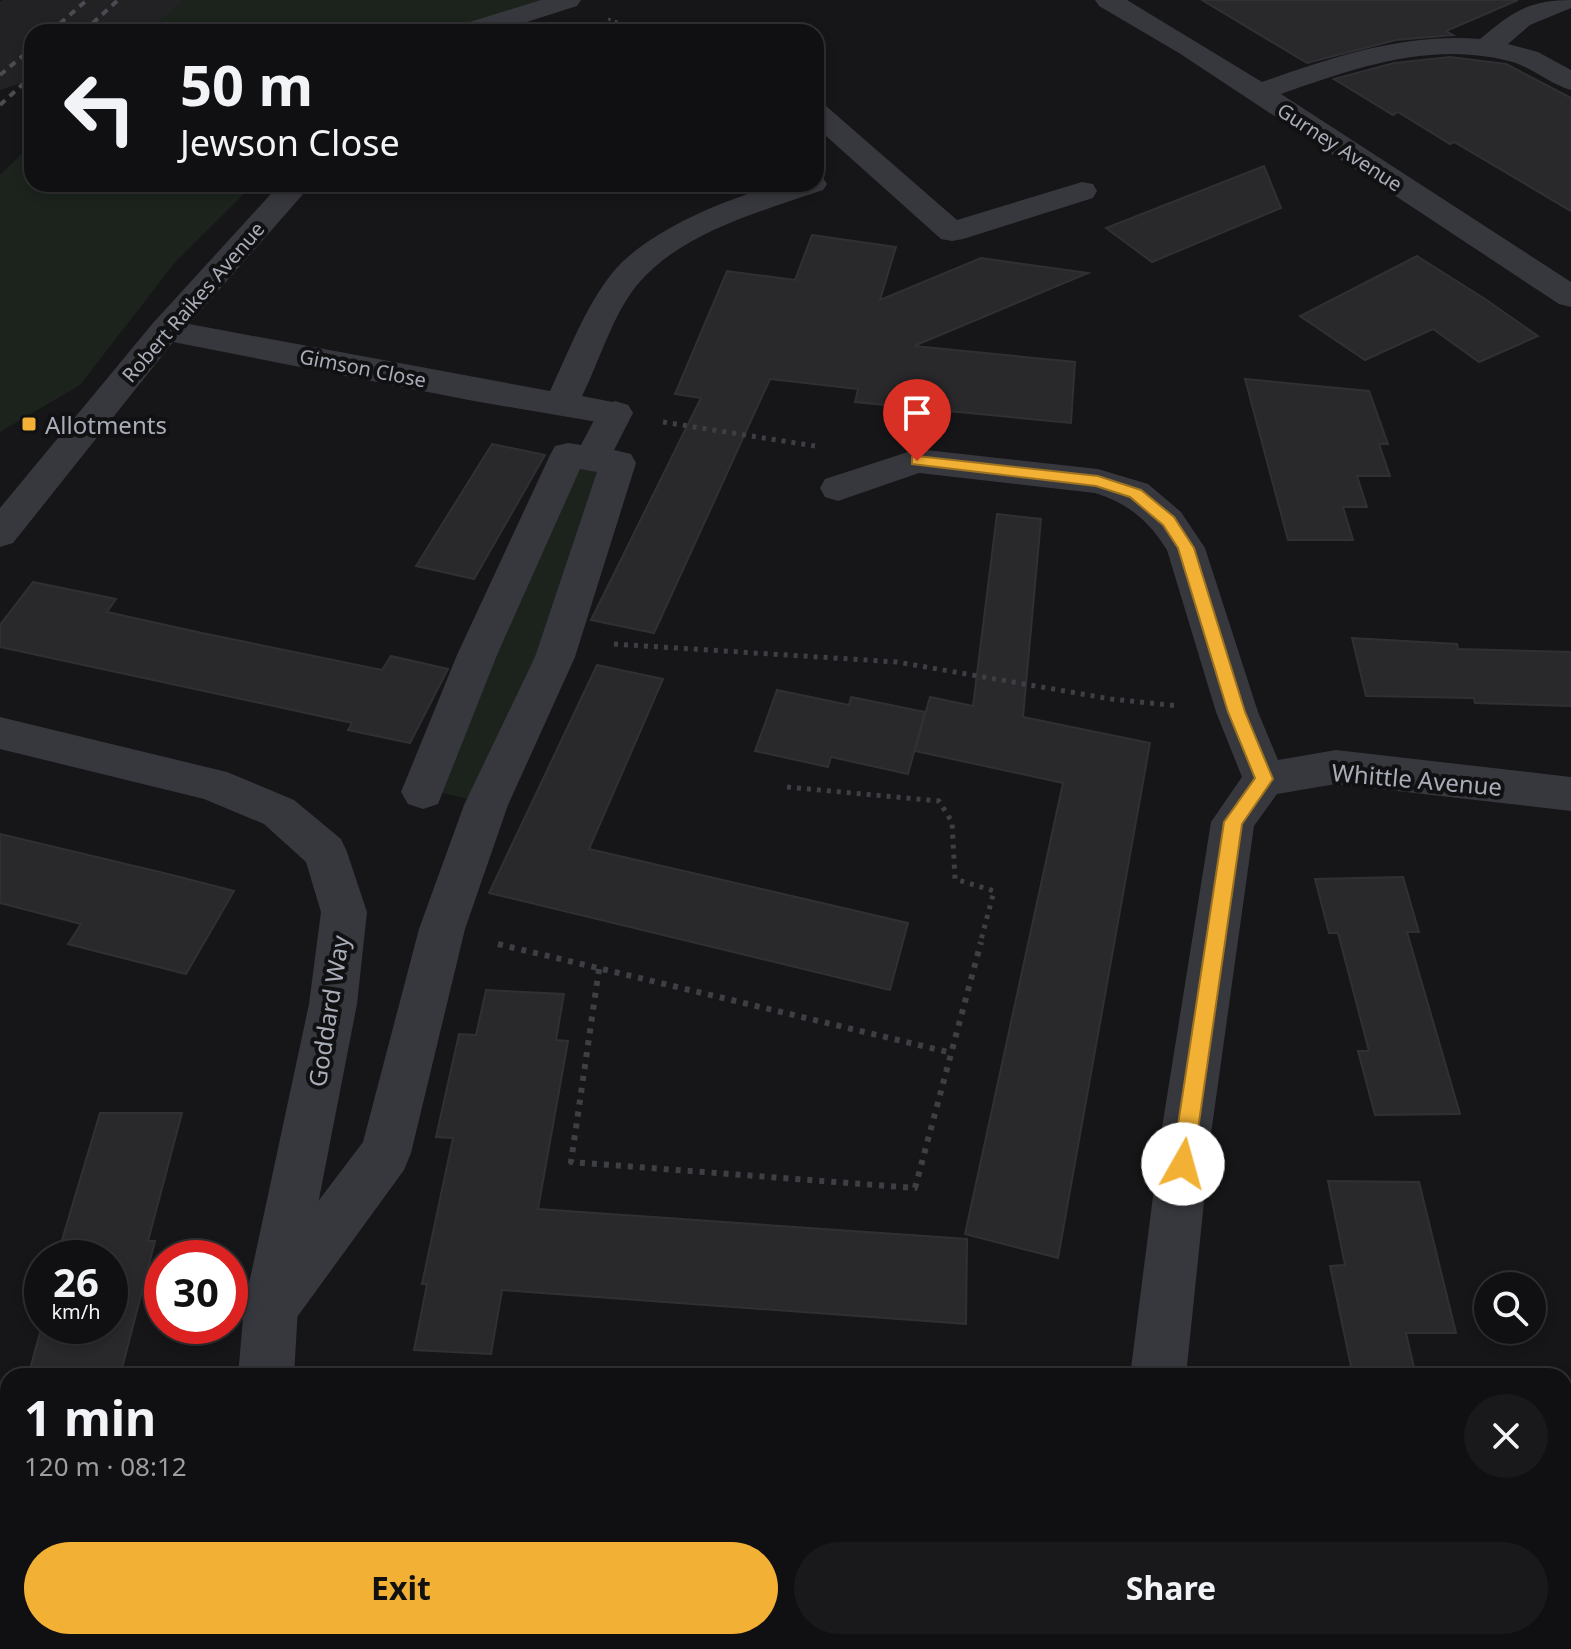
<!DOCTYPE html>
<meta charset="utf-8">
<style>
:root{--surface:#101012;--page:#19191b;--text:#f1f3f6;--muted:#9c9d9f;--line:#303032;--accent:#f2b134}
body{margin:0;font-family:"Noto Sans",sans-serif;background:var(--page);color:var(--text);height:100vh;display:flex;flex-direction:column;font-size:30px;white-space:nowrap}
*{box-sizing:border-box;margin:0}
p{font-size:26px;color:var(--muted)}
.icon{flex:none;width:44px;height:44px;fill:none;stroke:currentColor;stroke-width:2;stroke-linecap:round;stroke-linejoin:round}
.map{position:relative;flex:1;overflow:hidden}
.details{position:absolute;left:0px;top:1368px;width:1572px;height:282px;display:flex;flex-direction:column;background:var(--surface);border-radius:24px 24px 0 0;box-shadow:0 4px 12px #0003,0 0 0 2px var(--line)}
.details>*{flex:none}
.top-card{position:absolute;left:24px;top:24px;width:800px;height:168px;border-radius:24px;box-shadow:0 4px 12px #0003,0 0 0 2px var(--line);background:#101012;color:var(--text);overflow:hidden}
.tools{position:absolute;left:1474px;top:1272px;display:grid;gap:16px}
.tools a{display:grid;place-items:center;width:72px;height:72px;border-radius:50%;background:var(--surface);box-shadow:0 4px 12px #0003,0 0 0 2px var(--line);font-size:40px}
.speed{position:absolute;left:24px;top:1240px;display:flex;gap:16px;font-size:40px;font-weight:700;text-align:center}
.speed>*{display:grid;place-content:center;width:104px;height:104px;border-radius:50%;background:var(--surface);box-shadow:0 4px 12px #0003,0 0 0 2px var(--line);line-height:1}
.speed small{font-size:20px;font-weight:400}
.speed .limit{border:12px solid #d22;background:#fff;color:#111}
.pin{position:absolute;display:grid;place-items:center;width:68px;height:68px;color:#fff;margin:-82px -34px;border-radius:50% 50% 50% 0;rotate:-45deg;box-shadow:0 0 8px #0007}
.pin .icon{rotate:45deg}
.me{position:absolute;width:88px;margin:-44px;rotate:7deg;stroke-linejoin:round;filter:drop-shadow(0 0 6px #0008)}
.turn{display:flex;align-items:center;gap:28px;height:168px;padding:0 24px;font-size:36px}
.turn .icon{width:104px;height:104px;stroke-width:2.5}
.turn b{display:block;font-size:56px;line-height:68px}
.round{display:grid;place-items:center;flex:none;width:84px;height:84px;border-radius:42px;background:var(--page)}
.summary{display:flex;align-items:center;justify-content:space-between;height:136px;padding:0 24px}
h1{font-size:48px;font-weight:700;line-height:60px}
.primary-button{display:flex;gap:16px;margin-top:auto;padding:16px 24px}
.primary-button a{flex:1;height:92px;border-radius:48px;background:var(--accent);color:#111;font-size:32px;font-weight:700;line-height:92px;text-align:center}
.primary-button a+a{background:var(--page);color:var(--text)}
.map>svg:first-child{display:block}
.built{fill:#222225}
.green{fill:#1c231d}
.building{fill:#29292c;stroke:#303034;stroke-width:2}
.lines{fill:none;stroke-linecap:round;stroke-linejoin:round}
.path-far2{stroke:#3d3f44;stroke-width:3;stroke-dasharray:3 4;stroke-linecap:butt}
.path-far1{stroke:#3d3f44;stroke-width:5;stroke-dasharray:4 6;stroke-linecap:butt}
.path{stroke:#3d3f44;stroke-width:6;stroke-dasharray:5 7;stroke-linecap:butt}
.pedestrian{fill:#37383d;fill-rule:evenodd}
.minor{fill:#37383d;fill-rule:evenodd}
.rail{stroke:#4a4c52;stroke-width:4;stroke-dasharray:7 6;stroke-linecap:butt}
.route{fill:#f2b134;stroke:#9d7322;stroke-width:2}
.poi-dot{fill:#f2b134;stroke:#111113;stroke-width:3}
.labels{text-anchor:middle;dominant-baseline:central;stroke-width:8;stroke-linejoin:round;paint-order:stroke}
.far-street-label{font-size:20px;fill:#a8adb8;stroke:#111113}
.poi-label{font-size:24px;fill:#a8adb8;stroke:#111113;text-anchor:start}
.street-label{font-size:24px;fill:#a8adb8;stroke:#111113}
</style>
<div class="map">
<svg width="1571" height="1649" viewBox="0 0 1571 1649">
<rect width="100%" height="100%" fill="#161618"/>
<polygon class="built" points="3,0 183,0 149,32 32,32 32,80 0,90 0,2"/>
<g class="green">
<polygon points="183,0 565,0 467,32 149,32"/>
<polygon points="32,144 32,184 254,184 176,261 80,385 0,432 0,175"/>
<polygon points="576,463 608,470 555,635 481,802 434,791"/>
</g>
<g class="building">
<polygon points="1202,0 1518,0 1446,31 1453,35 1396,40 1307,63"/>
<polygon points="1450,57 1506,64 1571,98 1571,211 1454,142 1450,144 1398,112 1393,115 1334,79 1394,63"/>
<polygon points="1264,166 1281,208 1152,262 1106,228"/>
<polygon points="812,235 896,247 880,300 981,258 1088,273 914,346 1075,362 1071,423 855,402 858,389 770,379 654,633 591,620 701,398 675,394 727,271 795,280"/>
<polygon points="1417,256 1485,299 1538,336 1479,362 1433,329 1365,360 1300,316"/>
<polygon points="1245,379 1369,391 1388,444 1379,444 1390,476 1357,476 1367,507 1343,507 1353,540 1288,540"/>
<polygon points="492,444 545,455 474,579 416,566"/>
<polygon points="997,514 1041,519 1023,717 1150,743 1058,1258 965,1234 1063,783 915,751 930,697 973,706"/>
<polygon points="33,582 116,599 107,612 202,633 382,670 391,656 448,669 410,743 348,730 352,723 0,647 0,625"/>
<polygon points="1352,638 1457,644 1458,649 1571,652 1571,706 1475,703 1474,698 1366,696"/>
<polygon points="597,665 663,679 589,849 908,923 890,990 489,893"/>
<polygon points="777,690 849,705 851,697 925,712 908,774 831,757 828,767 755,751"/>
<polygon points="0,834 168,874 234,891 186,974 68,944 81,924 0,903"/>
<polygon points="1403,877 1419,932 1407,932 1460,1114 1375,1115 1358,1051 1369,1051 1338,933 1329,933 1315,879"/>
<polygon points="486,990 564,994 556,1040 568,1041 538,1209 967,1239 966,1324 502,1290 491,1354 414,1350 427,1284 422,1284 453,1138 436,1137 459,1034 476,1035"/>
<polygon points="100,1113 182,1113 148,1241 155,1241 120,1376 28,1376 42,1326 110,1326 110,1258 62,1258 67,1240 62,1240"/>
<polygon points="1328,1181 1419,1182 1456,1333 1406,1333 1416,1376 1353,1376 1330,1266 1345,1265"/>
</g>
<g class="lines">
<polyline class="path-far2" points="608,19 649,32"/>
<g class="path-far1">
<polyline points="663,422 815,446"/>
<polyline points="614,644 897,662 1111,699 1179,706"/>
<polyline points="787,787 939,801 952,822 955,879 994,891 980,944"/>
</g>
<g class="path">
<polyline points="498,944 952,1053"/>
<polyline points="599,969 571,1162 915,1188 981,942"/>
</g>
<polygon class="pedestrian" points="615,401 628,405 633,413 614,450 631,454 636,463 575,657 508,805 465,929 411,1153 404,1170 292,1324 273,1332 254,1324 246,1305 254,1286 363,1142 419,929 464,805 535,657 597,472 580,469 497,655 438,804 423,809 408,804 401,792 457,655 550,455 555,446 568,443 581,445 602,405"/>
<g class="minor">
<polygon points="541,0 581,0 577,6 495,32 453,32 457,26"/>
<path d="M1095 0H1127L1262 82C1333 57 1404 33 1480 39 1512 12 1529 0 1571 0V8L1530 25 1508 44 1538 52 1571 70V90C1549 84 1532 67 1509 61 1430 41 1355 68 1281 94L1571 282V307L1559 304 1179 53 1099 6Z"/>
<polygon points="816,103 826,106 957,220 1082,182 1093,184 1097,191 1093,198 963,239 952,241 941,239 816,127"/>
<path d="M816 176 823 178 827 184 823 190C760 212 681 232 637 285 612 316 600 360 582 396L628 405 633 413 628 421 615 425 474 401 173 342 13 543 0 547V508L153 323 280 184H312L189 324 550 391C569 351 585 307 613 272 647 231 728 197 779 185 791 182 804 184 816 184Z"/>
<path d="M917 449 1098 469 1148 484 1181 512 1205 548 1258 712 1278 760 1336 750 1571 777V811L1336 784 1277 794 1254 826 1211 1134 1186 1376H1130L1161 1134 1211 822 1242 777 1216 712 1167 550C1148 520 1129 504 1095 493L919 473 838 501 825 497 820 488 825 479Z"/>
<polygon points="0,717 227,772 294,800 341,839 347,852 367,912 357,1004 298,1307 294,1376 238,1376 244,1307 309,1004 321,912 306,862 264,824 204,799 0,749"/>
<rect x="216" y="1642" width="62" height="7"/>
<rect x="1098" y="1642" width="62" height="7"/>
</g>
<g class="rail">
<polyline points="50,32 87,0"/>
<polyline points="83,32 118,0"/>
<polyline points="0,75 32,48"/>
<polyline points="0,105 32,76"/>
</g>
</g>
<polygon class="route" points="917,456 1098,476 1141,490 1174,517 1194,548 1245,712 1273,779 1242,824 1193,1164 1190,1171 1183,1174 1175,1171 1172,1164 1224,822 1255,778 1228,712 1178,548 1163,525 1130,497 1096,486 912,464 912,457"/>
<rect class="poi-dot" x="21" y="416" width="16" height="16" rx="4"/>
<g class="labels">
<g class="far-street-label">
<text transform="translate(1340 147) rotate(33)">Gurney Avenue</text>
<text transform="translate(193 302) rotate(-49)">Robert Raikes Avenue</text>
<text transform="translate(363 368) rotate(11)">Gimson Close</text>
</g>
<g class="poi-label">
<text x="45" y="424">Allotments</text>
</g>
<g class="street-label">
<text transform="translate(1417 779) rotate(5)">Whittle Avenue</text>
<text transform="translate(328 1011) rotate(-81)">Goddard Way</text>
</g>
</g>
</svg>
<div class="tools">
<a><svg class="icon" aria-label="search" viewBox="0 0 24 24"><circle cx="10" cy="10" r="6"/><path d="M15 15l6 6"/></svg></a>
</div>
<div class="speed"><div>26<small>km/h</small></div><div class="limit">30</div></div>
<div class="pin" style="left:917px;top:461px;background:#d93025"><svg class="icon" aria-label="arrive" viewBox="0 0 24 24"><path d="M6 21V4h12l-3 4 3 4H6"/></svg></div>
<svg class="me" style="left:1183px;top:1164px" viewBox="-20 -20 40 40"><circle r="19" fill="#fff"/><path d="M0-13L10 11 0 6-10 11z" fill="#f2b134"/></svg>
<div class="top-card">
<div class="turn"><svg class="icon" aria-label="left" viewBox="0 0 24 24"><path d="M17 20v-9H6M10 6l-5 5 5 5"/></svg><div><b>50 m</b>Jewson Close</div></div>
</div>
<section class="details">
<div class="summary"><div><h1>1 min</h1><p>120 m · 08:12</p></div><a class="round"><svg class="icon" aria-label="close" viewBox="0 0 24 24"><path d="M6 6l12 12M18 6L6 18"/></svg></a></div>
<div class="primary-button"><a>Exit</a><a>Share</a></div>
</section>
</div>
